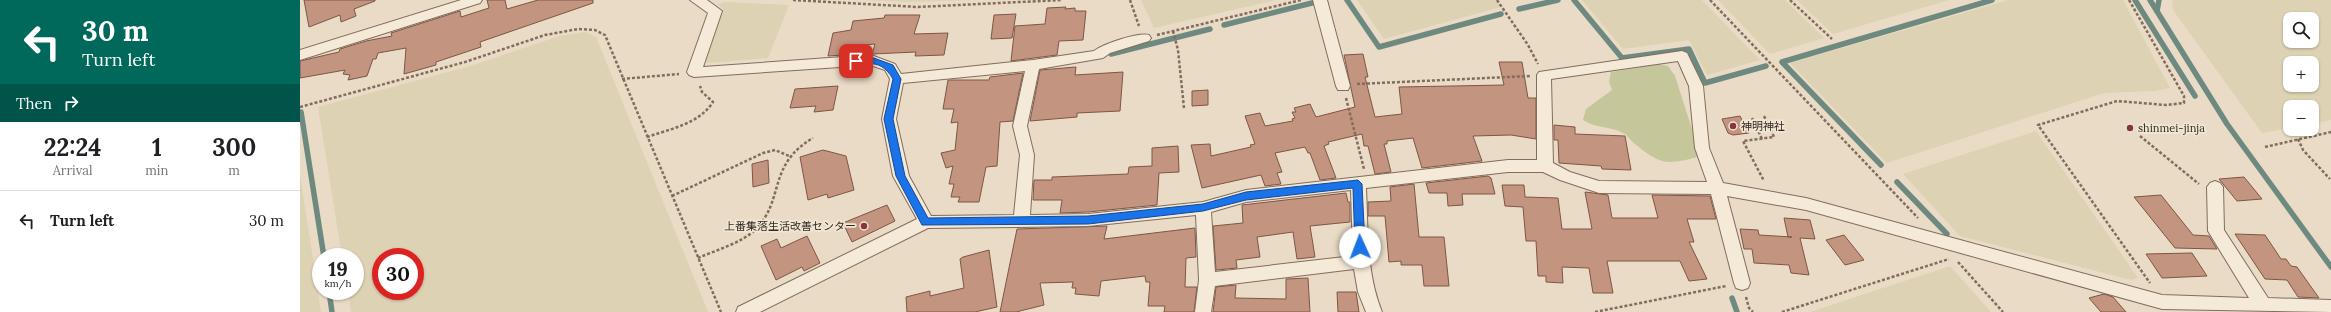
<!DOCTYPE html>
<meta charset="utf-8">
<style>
:root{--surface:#fff;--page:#f6f6f6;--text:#202124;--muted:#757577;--line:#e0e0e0}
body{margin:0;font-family:Lora,"Noto Sans JP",serif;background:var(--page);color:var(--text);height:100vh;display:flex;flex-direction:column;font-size:15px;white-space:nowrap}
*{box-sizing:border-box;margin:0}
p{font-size:13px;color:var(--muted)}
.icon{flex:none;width:22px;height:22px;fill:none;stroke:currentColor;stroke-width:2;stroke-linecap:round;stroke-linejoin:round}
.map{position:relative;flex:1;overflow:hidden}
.side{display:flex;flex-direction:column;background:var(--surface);width:300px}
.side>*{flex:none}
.guide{background:#00695c;color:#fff;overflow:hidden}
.buttons{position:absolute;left:1983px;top:12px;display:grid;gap:8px}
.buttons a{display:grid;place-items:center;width:36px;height:36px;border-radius:8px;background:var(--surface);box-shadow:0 1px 3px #0004;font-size:20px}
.speed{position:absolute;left:12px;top:248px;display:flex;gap:8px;font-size:20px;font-weight:700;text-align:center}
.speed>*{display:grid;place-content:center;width:52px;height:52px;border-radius:50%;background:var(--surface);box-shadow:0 1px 3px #0004;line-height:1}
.speed small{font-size:10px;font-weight:400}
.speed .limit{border:6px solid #d22;background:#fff;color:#111}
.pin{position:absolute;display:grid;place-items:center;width:34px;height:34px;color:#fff;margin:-17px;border-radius:8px;box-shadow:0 2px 6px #0006}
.me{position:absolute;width:44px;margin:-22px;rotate:358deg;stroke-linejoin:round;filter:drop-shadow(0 0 3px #0008)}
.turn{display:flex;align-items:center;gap:14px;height:84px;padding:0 16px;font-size:18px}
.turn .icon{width:52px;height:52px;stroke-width:2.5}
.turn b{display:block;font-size:28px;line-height:34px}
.then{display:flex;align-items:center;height:38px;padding:0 16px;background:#0003;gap:8px;font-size:15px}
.eta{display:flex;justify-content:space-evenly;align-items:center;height:68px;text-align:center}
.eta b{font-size:24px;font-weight:700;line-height:28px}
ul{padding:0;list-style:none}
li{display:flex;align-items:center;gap:12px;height:60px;padding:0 16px;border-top:1px solid var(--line)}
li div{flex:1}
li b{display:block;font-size:15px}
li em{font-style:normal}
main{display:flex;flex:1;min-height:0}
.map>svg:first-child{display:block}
.farmland{fill:#ded2b4;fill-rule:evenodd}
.green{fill:#c5c69a}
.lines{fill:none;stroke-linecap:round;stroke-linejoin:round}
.stream{stroke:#6e8a80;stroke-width:5.5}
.building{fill:#c3947f;stroke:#7e5646}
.street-casing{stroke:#826d5d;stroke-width:2}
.path{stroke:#826d5d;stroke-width:2.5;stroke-dasharray:3 2;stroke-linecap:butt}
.street{fill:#f5e9d7;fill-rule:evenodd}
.route{fill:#1a73e8;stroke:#114b97}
.poi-dot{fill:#8a343e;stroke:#f1e6d4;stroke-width:1.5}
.labels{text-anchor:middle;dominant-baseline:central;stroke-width:3.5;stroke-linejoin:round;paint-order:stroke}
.poi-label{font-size:11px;fill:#34271f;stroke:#f1e6d4;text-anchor:start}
</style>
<main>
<section class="side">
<div class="guide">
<div class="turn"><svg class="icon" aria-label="left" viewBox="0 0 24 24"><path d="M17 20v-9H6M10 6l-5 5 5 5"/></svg><div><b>30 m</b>Turn left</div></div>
<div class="then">Then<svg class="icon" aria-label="right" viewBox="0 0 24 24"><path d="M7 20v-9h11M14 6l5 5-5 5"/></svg></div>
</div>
<div class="eta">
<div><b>22:24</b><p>Arrival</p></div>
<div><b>1</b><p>min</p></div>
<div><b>300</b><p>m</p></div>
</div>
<ul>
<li><svg class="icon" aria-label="left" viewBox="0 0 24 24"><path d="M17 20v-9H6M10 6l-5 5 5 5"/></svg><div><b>Turn left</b></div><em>30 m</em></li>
</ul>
</section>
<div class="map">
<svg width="2031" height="312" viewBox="0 0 2031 312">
<rect width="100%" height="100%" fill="#e9dbc5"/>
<g class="farmland">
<polygon points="563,0 678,0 608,2"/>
<polygon points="841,0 976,0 854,28"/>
<polygon points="1057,0 1196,0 1201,7 1084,39"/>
<polygon points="1282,0 1402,0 1460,60 1407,75 1389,40 1323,49"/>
<polygon points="1418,0 1485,0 1524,38 1470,54"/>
<polygon points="1497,0 1649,0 1533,34"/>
<polygon points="1708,0 1823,0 1870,88 1854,91 1804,93 1587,163 1490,63"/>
<path d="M1872 0H2031V120L2012 124V107H1990V128L1962 133 1873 10ZM1990 19H2012V41H1990ZM1990 63H2012V85H1990Z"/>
<polygon points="427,2 489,5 468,58 408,63 402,59 423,9 417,4"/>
<path d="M286 32 296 37 408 312H51L48 291H55V257H42L18 107 170 66 259 36ZM81 257H115V291H81Z"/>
<polygon points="1736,131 1838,278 1831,280 1660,236 1603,174"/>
<polygon points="0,175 13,259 21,312 0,312"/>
<polygon points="1650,266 1691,312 1510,312"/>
</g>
<path class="green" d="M1359 64 1368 66 1375 76 1398 148V157C1366 165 1361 165 1335 144 1331 141 1327 134 1321 132 1308 126 1295 128 1283 120L1286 109 1312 90 1309 82 1311 72Z"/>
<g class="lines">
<g class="stream">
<polyline points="1047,0 1079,47 1201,14"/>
<polyline points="1274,0 1322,58 1389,49 1405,83 1466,66"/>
<polyline points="1835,0 1895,96"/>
<polyline points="1850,0 1927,124 2031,267"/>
<polyline points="1219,9 1258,0"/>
<polyline points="1857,11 1859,0"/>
<polyline points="924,25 1012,3"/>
<polyline points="811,54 910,29"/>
<polyline points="1,112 24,257"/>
<polyline points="1581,165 1482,62 1692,0"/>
<polyline points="1597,182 1647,234"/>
<polyline points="29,291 32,312"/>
<polyline points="1432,298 1437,312"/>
</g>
</g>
<g class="building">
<polygon points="4,0 75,0 75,1 54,9 56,16 41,22 40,15 9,27"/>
<polygon points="187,0 205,0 207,9 238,0 293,0 293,3 180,42 181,47 136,62 136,65 104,74 106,48 78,53 76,59 73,59 67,76 48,80 50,75 43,74 45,70 0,78 0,61 39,52 40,49 66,41 92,36 91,33 160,11 161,17 189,8"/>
<polygon points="766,7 765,9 775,8 775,11 786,11 783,40 759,41 757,55 711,61 715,26 745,24 747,8"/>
<polygon points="716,14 712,38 691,39 694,15"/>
<polygon points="585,15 620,15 614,34 648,33 644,55 615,56 616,52 572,54 575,44 545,47 543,55 528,56 533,33 551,30 553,21 584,18"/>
<polygon points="1063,54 1068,77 1065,77 1075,117 1102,114 1099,87 1204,85 1199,62 1222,62 1228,98 1236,98 1236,139 1211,135 1173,136 1182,161 1122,168 1113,138 1087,141 1087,144 1084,144 1091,172 1075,174 1068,146 1064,146 1062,134 1028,142 1029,144 1024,146 1036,178 1020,180 1010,153 1008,153 1005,147 975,153 982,172 977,173 981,184 965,186 961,175 902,188 891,145 910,144 911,156 951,147 950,145 955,144 945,116 960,113 965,126 993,121 992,119 995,118 992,112 996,112 994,108 1010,104 1016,117 1055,107 1044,55"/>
<polygon points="776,67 775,75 823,72 820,111 777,113 777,117 730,121 740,70"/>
<polygon points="723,73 713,121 700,122 697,166 686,167 679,202 658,202 660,197 651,197 654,184 649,184 653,166 646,168 641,153 655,150 658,122 651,123 654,109 643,109 648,80 689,80 690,77"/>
<polygon points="538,86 533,110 514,112 516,106 490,108 495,89"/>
<polygon points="908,90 908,105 892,106 892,91"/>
<polygon points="1440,116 1449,133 1433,135 1428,133 1422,119"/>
<polygon points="1254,125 1275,127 1275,134 1325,136 1331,170 1302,169 1301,166 1259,163 1258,140 1254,140"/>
<polygon points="878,146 879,172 859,173 857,205 788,212 760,213 762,200 733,200 734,180 752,180 752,177 828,174 829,167 852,166 852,148"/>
<polygon points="523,150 546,156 554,190 528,198 527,194 508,200 500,157"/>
<polygon points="468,160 469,183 453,187 452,164"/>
<polygon points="1188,176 1191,178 1195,194 1162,194 1163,205 1148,206 1147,193 1129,193 1126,183"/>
<polygon points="1944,177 1962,199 1937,201 1919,179"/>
<polygon points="1114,184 1119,237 1144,237 1149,286 1124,286 1122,265 1101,265 1101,261 1089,262 1085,216 1068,216 1068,202 1091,201 1090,187"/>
<polygon points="1202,185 1224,185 1225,197 1258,198 1262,229 1292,229 1285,192 1308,195 1312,218 1358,218 1352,195 1410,196 1416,219 1387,219 1394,242 1389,242 1407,279 1389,281 1380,261 1307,261 1313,293 1293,293 1289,268 1262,267 1263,283 1246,282 1246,276 1238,276 1236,241 1226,241 1223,207 1205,206"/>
<polygon points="1046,193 1048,202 1050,202 1050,222 1010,226 1015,257 997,259 993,232 957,237 960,257 936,260 937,268 916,270 913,226 943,223 942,205"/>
<polygon points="1861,195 1893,235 1909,236 1917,249 1875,248 1834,197"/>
<polygon points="587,205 595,221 552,242 543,223"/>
<polygon points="1484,218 1510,220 1515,239 1500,238 1509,275 1491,273 1489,265 1454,263 1452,249 1444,249 1440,229 1458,230 1459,235 1492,237 1488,237"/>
<polygon points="807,226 804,239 895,228 896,257 886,258 885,287 897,287 894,312 864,312 865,306 848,306 850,282 846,282 845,276 801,281 799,296 775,294 776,288 772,288 773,282 740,283 744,305 716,312 700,312 717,229"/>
<polygon points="1935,234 1965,235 1981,259 1986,259 1991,266 1997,267 2019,298 1998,297 1987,280 1965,279"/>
<polygon points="1544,235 1564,260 1545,265 1526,240"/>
<polygon points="507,236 520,263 504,271 502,267 476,280 461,246 477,239 481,248"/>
<polygon points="689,250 697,307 675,312 607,312 606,297 630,291 630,296 664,288 660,259 663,257"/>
<polygon points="1892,253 1907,276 1862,278 1846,254"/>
<polygon points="1008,278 1010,312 913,312 916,287 936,285 935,298 986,299 986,279"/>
<polygon points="1037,292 1056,292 1059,312 1038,312"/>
<polygon points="1804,294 1813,297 1826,312 1801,312 1789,298"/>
</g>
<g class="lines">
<g class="street-casing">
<g id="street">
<polygon points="161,0 182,0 180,3 0,60 0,50"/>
<path d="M390 0H407L422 11 403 67 571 55 595 64 601 74 733 60 794 51C803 44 838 32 849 35L851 38 849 41 810 53 803 58 739 69 727 126 734 155 730 215 788 214 903 202 946 190 1208 160H1237V75L1239 72 1382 51 1387 53 1403 86 1409 148 1423 183 1506 198 1862 295 1949 298 1908 231 1907 187 1910 183 1915 181 1920 183 1923 187 1924 230 1968 298 2031 300V312L1862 309 1506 210 1427 196 1450 283 1448 288 1442 290 1436 288 1434 283 1411 194 1299 193 1260 180 1243 172H1208L1066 188C1068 230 1066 272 1082 312H1066L1058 292 1054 269 915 286 911 312H895L899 280 896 215 788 226 628 228 460 312H436L438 307 617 219 593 176 582 119 590 79 585 70 570 65 394 77 389 75 387 72 408 13ZM1378 61 1389 86 1395 148 1407 182 1299 181 1270 172 1253 163 1251 79ZM725 71 713 126 720 155 714 215 631 216 609 176 596 119 603 83ZM1051 190 1053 256 915 272 911 212 946 202Z"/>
<polygon points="1013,0 1027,0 1050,86 1048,90 1038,90 1036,86"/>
</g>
</g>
<g class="path">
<polyline points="493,0 618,7 761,0"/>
<polyline points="830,0 839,26"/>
<polyline points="1197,0 1228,45 1238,64"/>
<polyline points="1410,0 1618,218"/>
<polyline points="1490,0 1532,39"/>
<polyline points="1829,0 1884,96 1884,103 1866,105 1817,101 1738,125 1850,283"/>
<polyline points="873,31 878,50 884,108"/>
<polyline points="857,35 1001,0"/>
<polyline points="322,79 379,74"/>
<polyline points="1057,84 1230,76"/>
<polyline points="1046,98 1064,169"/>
<polyline points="0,107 165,62 245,35 278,29 295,30 305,35 421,312"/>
<polyline points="1464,116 1474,137 1443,141 1464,181"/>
<polyline points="1452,118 1462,139"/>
<polyline points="1840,136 1899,184"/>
<path d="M347 137C370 129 399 124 413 102L402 92 400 86"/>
<polyline points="1998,139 2003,150 2030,179"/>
<polyline points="1965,147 2031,132"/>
<polyline points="372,196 463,153 475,150 489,156"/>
<path d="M398 258C416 250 442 243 456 229 485 199 467 165 513 138"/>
<polyline points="1658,262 1703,312"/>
<polyline points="1446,297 1449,308 1453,312"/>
<polyline points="1295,312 1426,286"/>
<polyline points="1482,312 1649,259"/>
</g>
<use href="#street" class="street"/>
</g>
<path class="route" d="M571 57 593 65 601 79 593 119 605 176 628 218 788 216 903 204 946 192 1058 180 1062 184 1065 247 1060 251 1055 247 1053 188 946 200 903 211 788 224 622 225 596 176 584 119 593 79C578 53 560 70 551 61L556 58Z"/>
<g class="poi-dot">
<circle cx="1433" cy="126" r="4"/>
<circle cx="1830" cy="128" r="4"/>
<circle cx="564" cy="226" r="4"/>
</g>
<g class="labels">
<g class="poi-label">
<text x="1441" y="126">神明神社</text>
<text x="1838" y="128">shinmei-jinja</text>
<text x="556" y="226" text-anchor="end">上番集落生活改善センター</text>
</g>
</g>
</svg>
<div class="buttons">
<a><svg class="icon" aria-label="search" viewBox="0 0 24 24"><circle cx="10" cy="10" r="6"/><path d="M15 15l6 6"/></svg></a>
<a>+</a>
<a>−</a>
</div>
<div class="speed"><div>19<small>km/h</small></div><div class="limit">30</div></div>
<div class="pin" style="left:556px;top:61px;background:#d93025"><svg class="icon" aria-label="arrive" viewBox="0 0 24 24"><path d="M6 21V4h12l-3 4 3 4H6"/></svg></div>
<svg class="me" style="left:1060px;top:247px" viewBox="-20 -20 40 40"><circle r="19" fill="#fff"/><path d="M0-13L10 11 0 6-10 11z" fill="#1a73e8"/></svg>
</div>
</main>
